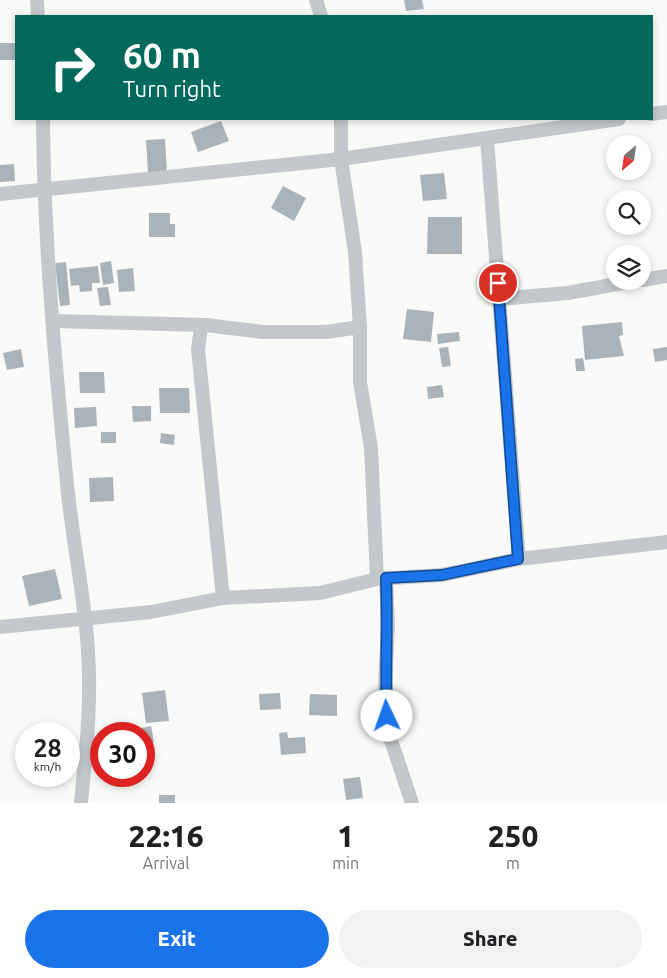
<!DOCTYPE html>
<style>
:root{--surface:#fff;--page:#f2f2f2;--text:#202124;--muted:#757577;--accent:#1a73e8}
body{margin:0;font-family:Ubuntu,sans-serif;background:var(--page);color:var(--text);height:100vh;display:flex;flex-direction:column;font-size:19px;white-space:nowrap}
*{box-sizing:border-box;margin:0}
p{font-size:16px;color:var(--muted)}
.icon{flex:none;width:28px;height:28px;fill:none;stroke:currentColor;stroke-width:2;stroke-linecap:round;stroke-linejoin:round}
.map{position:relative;height:803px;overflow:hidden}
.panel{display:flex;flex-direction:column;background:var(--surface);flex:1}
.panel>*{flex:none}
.banner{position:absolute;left:15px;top:15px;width:638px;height:105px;border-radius:0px;box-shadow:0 2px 8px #0003;background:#00695c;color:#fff;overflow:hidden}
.needle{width:32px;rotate:209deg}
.controls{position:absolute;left:606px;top:135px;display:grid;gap:10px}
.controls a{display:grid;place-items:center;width:45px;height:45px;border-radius:50%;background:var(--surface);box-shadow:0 2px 8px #0003;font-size:25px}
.speed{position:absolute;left:15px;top:722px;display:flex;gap:10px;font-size:25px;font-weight:700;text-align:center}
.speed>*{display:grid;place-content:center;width:65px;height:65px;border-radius:50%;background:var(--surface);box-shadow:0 2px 8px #0003;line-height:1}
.speed small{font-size:12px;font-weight:400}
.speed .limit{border:8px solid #d22;background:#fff;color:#111}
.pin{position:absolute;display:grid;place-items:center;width:42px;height:42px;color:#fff;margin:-21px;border:2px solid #fff;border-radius:50%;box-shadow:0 1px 5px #0007}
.me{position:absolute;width:55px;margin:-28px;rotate:357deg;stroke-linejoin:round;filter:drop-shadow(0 0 4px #0008)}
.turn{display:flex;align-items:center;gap:18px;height:105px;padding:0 25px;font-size:22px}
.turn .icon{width:65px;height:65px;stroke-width:2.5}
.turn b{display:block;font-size:35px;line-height:42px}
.eta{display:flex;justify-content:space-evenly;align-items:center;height:85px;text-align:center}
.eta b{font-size:30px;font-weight:800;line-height:35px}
.button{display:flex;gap:10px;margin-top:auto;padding:10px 25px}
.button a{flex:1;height:58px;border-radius:30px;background:var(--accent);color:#fff;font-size:20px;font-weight:800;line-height:58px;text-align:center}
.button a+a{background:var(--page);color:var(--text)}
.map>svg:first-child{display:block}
.building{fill:#aab3b9}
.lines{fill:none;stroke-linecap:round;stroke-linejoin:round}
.minor{stroke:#c3c8cc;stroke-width:14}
.route-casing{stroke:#114b97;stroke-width:12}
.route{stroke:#1a73e8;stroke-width:9}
</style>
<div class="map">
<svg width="667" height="803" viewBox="0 0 667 803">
<rect width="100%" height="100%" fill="#fafaf8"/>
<g class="building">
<polygon points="404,0 422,0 424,9 406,11"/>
<rect x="0" y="43" width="16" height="17"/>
<polygon points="221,121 229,141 198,152 191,132"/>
<polygon points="165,139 167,172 148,173 146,140"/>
<polygon points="14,164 15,181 0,182 0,165"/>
<polygon points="444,173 447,199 423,201 420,175"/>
<polygon points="283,186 306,198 294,221 271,208"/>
<polygon points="149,213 170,213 170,224 175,224 175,237 149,237"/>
<polygon points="428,217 462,217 462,254 427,254"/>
<polygon points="111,261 114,283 103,285 100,263"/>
<polygon points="66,262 70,305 60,306 55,263"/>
<polygon points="98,266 100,283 92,283 92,291 80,292 79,285 71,286 69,269"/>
<polygon points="133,268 135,291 119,292 117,270"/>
<polygon points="108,287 111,305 100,306 97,288"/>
<polygon points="407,309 434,312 431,342 403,339"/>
<polygon points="622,322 623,335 619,336 624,356 585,360 582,326"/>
<polygon points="459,332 460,341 438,344 437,334"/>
<polygon points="448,347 451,366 442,367 439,348"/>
<polygon points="667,347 667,360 655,362 653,349"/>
<polygon points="21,349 24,367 7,370 3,353"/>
<polygon points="583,358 585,371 576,371 575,359"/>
<polygon points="79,372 104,372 105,393 80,393"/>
<polygon points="442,385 444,397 428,399 427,387"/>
<polygon points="159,388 189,388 190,413 160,413"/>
<polygon points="132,406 151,406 151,421 133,422"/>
<polygon points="96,407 97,426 75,428 74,408"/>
<rect x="101" y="432" width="15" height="11"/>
<polygon points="161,433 175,435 174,445 160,443"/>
<polygon points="113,477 114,501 90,502 89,478"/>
<polygon points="55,569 62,599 29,606 22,576"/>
<polygon points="165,690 169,721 146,723 142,693"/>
<polygon points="280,693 281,709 260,710 259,694"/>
<polygon points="310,694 337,695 337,716 309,715"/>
<polygon points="151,726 154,742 144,745 144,734 125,734 124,732"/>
<polygon points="287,732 288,738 305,737 306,753 281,755 279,733"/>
<polygon points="360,777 363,798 346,800 343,779"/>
<rect x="159" y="795" width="16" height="8"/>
</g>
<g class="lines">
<g class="minor">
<polyline points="37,0 38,16"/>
<polyline points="316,0 321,16"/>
<polyline points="651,114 667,112"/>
<path d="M43 119C44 240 55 363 67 484 73 547 88 611 89 675 90 718 85 760 81 803"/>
<polyline points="341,119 341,159 355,252 360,327 360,382 371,448 377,579"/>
<polyline points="487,139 519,559"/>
<polyline points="0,194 341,159 619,119"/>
<polyline points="642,280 667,276"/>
<polyline points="498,299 568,293 633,281"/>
<polyline points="54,321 206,325"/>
<polyline points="386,578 388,625 385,684 388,731 412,803"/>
<polyline points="223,598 198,349 201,328 206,325 263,332 326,332 360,327"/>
<polyline points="0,627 151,612 223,598 320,593 377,579 442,575 519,559 667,542"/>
</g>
</g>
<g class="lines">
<g class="route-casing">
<path id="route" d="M387 716C385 670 388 624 386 578L442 575 518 559 498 283"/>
</g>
<use href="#route" class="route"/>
</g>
</svg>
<div class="controls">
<a><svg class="needle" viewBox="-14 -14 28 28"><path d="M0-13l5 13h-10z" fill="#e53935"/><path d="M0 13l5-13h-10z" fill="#757577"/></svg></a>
<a><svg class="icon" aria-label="search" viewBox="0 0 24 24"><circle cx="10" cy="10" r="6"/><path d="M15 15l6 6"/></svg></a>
<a><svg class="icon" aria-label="layers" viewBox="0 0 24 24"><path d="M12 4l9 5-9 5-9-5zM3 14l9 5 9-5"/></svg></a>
</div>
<div class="speed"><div>28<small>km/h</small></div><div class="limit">30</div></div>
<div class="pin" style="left:498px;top:283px;background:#d93025"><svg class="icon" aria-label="arrive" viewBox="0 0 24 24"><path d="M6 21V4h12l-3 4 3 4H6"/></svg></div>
<svg class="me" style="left:387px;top:716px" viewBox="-20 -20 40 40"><circle r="19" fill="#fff"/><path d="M0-13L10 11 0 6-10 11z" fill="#1a73e8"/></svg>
<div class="banner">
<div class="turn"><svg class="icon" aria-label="right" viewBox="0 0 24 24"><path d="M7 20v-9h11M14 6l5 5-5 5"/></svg><div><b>60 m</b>Turn right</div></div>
</div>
</div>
<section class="panel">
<div class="eta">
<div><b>22:16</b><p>Arrival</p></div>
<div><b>1</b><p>min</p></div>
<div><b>250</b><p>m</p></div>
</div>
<div class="button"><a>Exit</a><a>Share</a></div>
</section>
